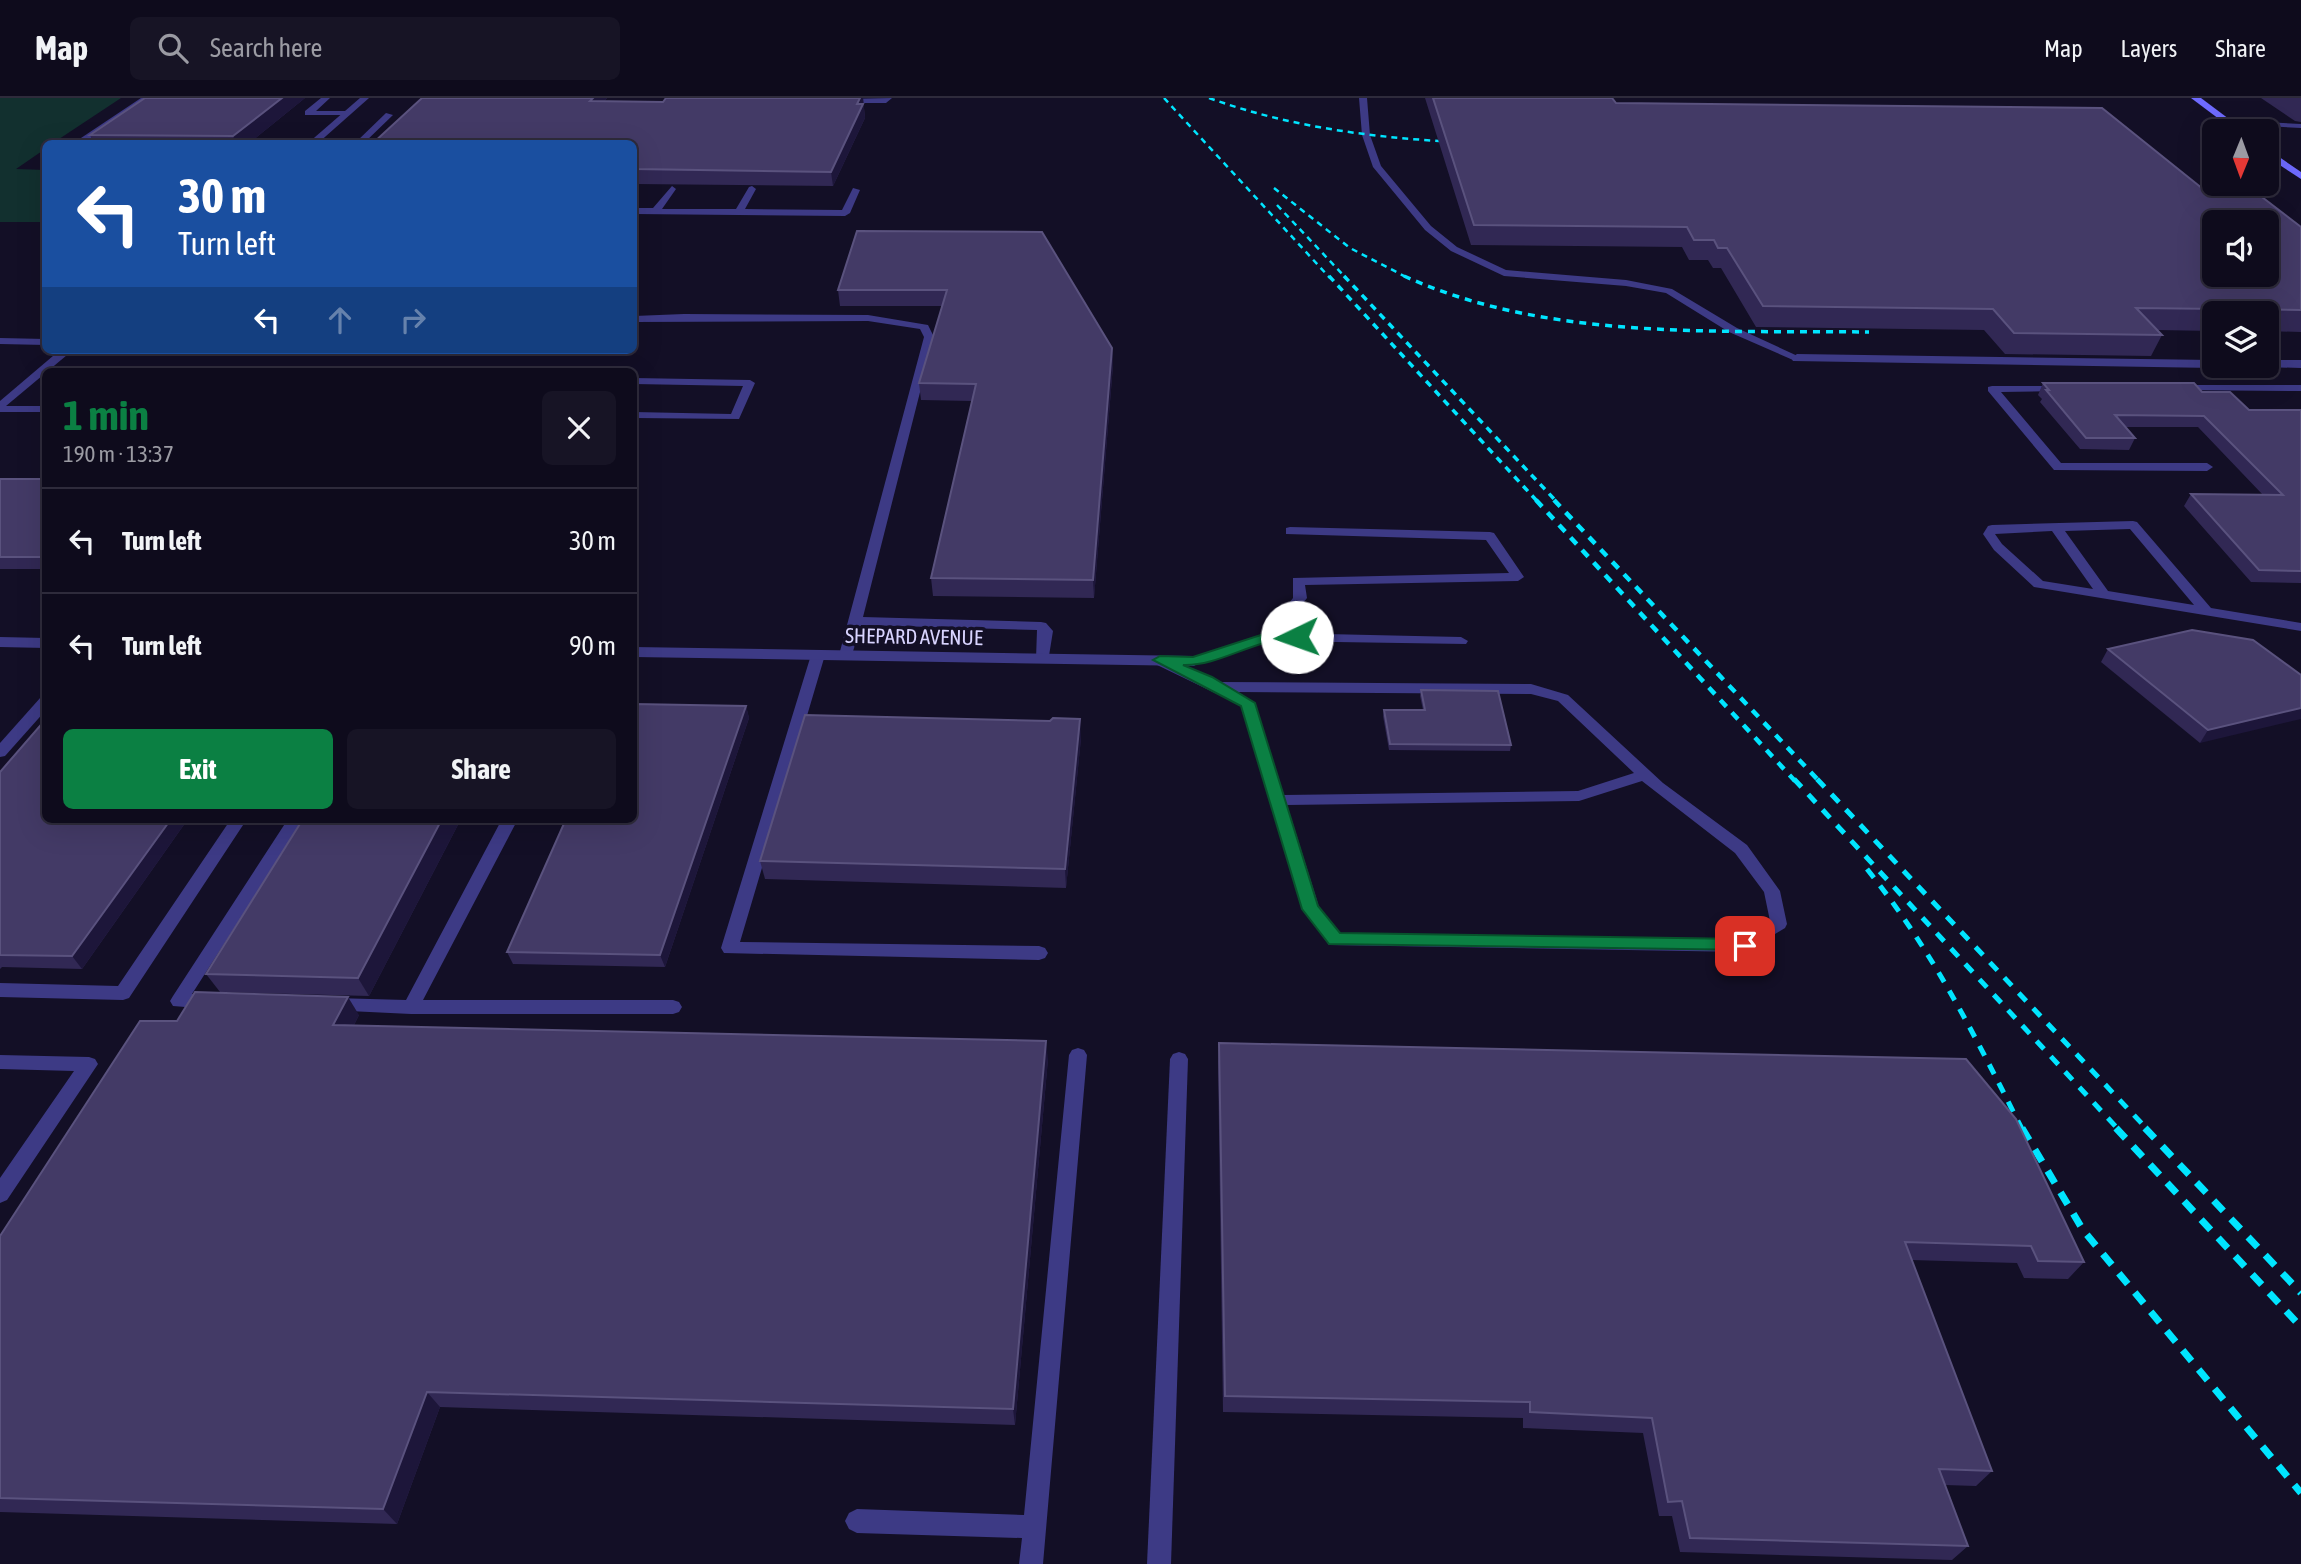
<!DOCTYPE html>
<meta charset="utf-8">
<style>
:root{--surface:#0e0b1c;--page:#171425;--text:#f1f3f6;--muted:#9b9ba3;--line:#2e2b3b;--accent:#0b8043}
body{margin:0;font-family:"Asap Condensed",sans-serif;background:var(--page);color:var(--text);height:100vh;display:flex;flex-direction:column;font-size:26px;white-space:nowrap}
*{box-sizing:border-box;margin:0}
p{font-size:23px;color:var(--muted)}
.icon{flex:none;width:38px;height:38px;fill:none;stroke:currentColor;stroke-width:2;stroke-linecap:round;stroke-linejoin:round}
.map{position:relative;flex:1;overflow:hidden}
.sheet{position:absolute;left:42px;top:270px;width:595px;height:455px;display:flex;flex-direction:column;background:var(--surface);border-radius:10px;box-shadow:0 7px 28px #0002,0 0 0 2px var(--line)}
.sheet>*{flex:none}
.hud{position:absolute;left:42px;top:42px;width:595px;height:214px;border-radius:10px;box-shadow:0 7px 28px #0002,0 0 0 2px var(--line);background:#1a4fa0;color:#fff;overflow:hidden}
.needle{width:46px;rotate:181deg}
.controls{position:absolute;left:2202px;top:21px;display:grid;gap:14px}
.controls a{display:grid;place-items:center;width:77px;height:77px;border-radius:10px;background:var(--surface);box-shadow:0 7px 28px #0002,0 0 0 2px var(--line);font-size:35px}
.pin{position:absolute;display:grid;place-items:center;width:60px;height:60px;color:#fff;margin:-30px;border-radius:14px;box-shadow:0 4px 10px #0006}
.me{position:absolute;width:77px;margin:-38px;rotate:267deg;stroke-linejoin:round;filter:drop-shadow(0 0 5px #0008)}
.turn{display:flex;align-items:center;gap:24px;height:147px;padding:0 21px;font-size:32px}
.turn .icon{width:91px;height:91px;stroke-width:2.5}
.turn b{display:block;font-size:49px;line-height:60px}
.lanes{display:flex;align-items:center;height:66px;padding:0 21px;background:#0003;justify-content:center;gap:35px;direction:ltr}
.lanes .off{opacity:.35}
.round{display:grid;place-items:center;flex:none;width:74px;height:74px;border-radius:10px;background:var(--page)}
.summary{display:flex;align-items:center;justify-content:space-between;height:119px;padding:0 21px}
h1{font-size:42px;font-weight:700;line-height:52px;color:var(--accent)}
.button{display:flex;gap:14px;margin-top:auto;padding:14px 21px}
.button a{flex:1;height:80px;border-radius:10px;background:var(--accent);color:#fff;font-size:28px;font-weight:700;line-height:80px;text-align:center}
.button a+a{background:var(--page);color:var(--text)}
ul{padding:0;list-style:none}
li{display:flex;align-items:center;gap:21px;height:105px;padding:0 21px;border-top:2px solid var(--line)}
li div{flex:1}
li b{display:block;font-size:26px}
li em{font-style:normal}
header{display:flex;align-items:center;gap:42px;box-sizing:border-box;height:98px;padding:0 35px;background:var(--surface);border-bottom:2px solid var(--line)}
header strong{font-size:33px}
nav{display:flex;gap:38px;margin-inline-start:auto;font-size:24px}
.search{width:490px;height:63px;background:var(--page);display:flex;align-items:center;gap:18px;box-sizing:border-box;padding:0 24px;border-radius:10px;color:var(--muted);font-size:26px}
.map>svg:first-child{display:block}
.green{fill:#12302f}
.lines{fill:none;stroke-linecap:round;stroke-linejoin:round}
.service{fill:#3d3a85;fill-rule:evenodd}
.minor{fill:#3d3a85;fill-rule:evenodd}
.secondary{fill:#6f6bff;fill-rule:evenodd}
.rail-far4{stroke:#00e5ff;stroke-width:2.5;stroke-dasharray:6 5;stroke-linecap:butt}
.rail-far3{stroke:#00e5ff;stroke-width:3.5;stroke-dasharray:7 6;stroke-linecap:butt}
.rail-far2{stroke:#00e5ff;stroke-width:4.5;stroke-dasharray:9 8;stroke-linecap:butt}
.rail-far1{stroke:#00e5ff;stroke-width:5;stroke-dasharray:11 10;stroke-linecap:butt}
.rail{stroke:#00e5ff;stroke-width:7;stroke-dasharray:14 11;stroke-linecap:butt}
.wall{fill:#312854}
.shaded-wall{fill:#1d163a}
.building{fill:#433a66;stroke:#5a527e;stroke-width:2;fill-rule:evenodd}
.route{fill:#0b8043;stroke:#07532c;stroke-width:2}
.labels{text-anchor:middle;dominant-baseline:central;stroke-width:7;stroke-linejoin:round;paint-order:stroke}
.street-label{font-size:21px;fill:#d9d4ff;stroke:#130f26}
</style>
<header>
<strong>Map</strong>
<div class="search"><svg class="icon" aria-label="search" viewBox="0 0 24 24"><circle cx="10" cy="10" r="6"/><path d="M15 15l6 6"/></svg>Search here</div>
<nav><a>Map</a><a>Layers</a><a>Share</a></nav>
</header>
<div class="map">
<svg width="2301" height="1466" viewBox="0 0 2301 1466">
<rect width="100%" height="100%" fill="#130f26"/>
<polygon class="green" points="0,0 121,0 53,45 46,46 45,51 16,71 45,72 45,124 0,124"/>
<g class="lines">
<g class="service">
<polygon points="141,0 150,0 82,46 72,46"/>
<polygon points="321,0 330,0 316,13 347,13 351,15 347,17 305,17 305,13"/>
<polygon points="892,0 886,5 843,5 839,3 843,1"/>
<polygon points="1359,0 1367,0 1370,37 1381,68 1431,128 1457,149 1506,172 1626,182 1672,191 1737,230 1802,260 1793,262 1729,234 1666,195 1626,188 1504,178 1451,153 1425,132 1373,69 1362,37"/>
<polygon points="386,15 393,17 363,46 354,46"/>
<polygon points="2224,22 2301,26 2301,30 2227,26"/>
<polygon points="672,88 676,91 662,111 736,111 749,89 752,88 756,91 745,111 842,112 853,90 860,92 850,115 845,118 634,116 634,110 653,110"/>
<polygon points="684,216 868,217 928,227 934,239 863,519 1041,524 1046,525 1053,533 1048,564 1038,564 1036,561 1037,532 861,527 851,560 841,560 839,557 924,239 920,231 868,223 634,224 634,218"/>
<polygon points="0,240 46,241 46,247 0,246"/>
<polygon points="634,280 750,282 755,285 739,321 634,320 634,314 731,316 743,288 634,286"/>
<polygon points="2177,287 2301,287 2301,293 2173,292 2173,288"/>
<polygon points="1992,288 2065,288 2065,292 2061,293 2001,294 2061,365 2207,365 2213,369 2207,373 2054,372 1988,293 1988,289"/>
<rect x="0" y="308" width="46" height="6"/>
<path d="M2133 423 2137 424 2211 510 2301 525V533L2034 489 1994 452 1983 436 1988 428 1992 427ZM2130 431 2194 507 2108 493 2065 433ZM2052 433 2093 491 2043 483 2002 446 1995 436Z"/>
<polygon points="1290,429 1490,434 1494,435 1524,479 1518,483 1305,487 1307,500 1280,535 1461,539 1468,543 1466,546 1271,543 1199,566 1189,566 1187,563 1189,560 1265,536 1293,500 1293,480 1509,475 1486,442 1286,436 1286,430"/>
<polygon points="818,553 825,557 740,844 1039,848 1045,850 1048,855 1045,860 1039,862 724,855 721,850 811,557"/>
<path d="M1160 559 1220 584 1531 586 1568 597 1663 685 1747 747 1780 793 1787 826 1785 830 1745 854 1329 847 1303 811 1242 608 1155 566 1153 563 1155 560ZM1238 594 1531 596 1558 603 1634 675 1578 693 1284 697 1255 605ZM1642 683 1735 755 1764 794 1770 823 1742 841 1340 836 1319 809 1287 707 1579 703Z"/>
<polygon points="46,598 46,612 5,658 0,659 0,645 41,599"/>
<polygon points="231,721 247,721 129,900 123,902 0,899 0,885 118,888"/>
<polygon points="288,721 304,721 192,896 216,899 219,904 216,909 210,911 173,908 170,903 173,898"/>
<polygon points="502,721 518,721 423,902 673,902 679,904 682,909 679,914 673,916 411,916 328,912 325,907 328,902 334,900 406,902"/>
<polygon points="1078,950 1084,952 1087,957 1043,1466 1019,1466 1022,1440 857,1435 849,1431 845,1423 849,1415 857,1411 1024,1417 1069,957 1072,952"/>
<polygon points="1179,954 1185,956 1188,961 1171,1466 1147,1466 1170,961 1173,956"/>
<polygon points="0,957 89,959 95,961 98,966 7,1102 0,1105 0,1080 74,973 0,971"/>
</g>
<g class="minor">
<polygon points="360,0 369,0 317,46 307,46"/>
<polygon points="60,252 73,252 0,313 0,303"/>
<polygon points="1797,256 2214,262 2214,268 2219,268 2214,270 1793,263 1791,260"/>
<polygon points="2266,262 2301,262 2301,270 2262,269 2266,268"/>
<polygon points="0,539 46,540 46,550 0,549"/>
<polygon points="634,549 1194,558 1202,563 1194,568 634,559"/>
</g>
<g class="secondary">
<polygon points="2191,0 2201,0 2245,33 2235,33"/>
<polygon points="2266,50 2301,74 2301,81 2266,58"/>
</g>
<g class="rail-far4">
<polyline points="1164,0 1330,180"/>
<path d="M1209 0C1284 27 1360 38 1439 43"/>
<polyline points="1274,90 1350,150 1408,180"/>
<polyline points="1277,107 1346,180"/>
</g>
<g class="rail-far3">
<polyline points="1329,178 1537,403"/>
<polyline points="1344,178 1556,403"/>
<path d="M1404 178C1548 243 1715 232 1869 234"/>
</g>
<g class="rail-far2">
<polyline points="1536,402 1795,683"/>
<polyline points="1554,402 1819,683"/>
</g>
<g class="rail-far1">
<polyline points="1794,681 2118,1031"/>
<polyline points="1817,681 2147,1031"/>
<path d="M1867 771C1933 853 1975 938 2022 1031"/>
</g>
<g class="rail">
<polyline points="2022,1030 2083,1132 2301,1395"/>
<polyline points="2116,1030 2301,1229"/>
<polyline points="2145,1030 2301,1195"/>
</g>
</g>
<g class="wall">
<polygon points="305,0 248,46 94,46 90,37"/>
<polygon points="422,0 607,0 604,4 663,4 666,0 863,0 865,20 833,88 634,86 634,46"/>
<polygon points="1425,0 1612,0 1616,5 2208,95 2301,129 2301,234 2266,233 2266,215 2214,215 2214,233 2157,232 2162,237 2151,258 2005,256 1984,232 1756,229 1721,170 1713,170 1708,162 1689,162 1682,149 1471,147"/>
<polygon points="2261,0 2301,0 2301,24 2295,23"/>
<polygon points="857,133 1112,250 1113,267 1094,500 933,498 931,480 972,303 921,302 919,285 942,208 840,208 838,192"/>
<polygon points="2043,285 2202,294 2249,312 2301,312 2301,485 2251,484 2184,408 2191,396 2263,397 2198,329 2125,329 2135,340 2129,352 2080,351 2040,304 2042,301 2038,297"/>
<rect x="0" y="381" width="46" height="90"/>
<polygon points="2108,551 2301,577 2200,645 2101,564"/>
<polygon points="1421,592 1511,647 1510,653 1389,652 1383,618 1384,612 1423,612 1420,598"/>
<polygon points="746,608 749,620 665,869 513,866 507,854"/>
<polygon points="1050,623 1081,640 1066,790 765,781 760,763"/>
<polygon points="0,674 46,721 188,721 82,871 2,869 0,871"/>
<polygon points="303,721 461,721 369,898 220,894 206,876"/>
<polygon points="359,917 354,927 1048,961 1015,1327 440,1309 397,1426 0,1414 0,1138 177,923"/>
<polygon points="1219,945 1966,961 2084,1164 2068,1181 2024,1180 2017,1165 1911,1162 1992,1373 1976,1388 1945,1387 1968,1448 1952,1462 1680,1454 1672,1418 1659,1418 1643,1335 1523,1330 1523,1320 1223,1314 1218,964"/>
</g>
<g class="shaded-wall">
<polygon points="282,0 305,0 248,46 236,46 233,38"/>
<polygon points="593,0 607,0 593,17 590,3"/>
<polygon points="860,0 863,0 865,20 833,88 831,74"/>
<polygon points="1112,250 1113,267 1094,500 1093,482"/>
<polygon points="746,608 749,620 665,869 660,857"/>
<polygon points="2301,610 2301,621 2200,645 2208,632"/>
<polygon points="1080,621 1081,640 1066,790 1065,771"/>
<polygon points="171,721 188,721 82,871 72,858"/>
<polygon points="442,721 461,721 369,898 358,880"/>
<polygon points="348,899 359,917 345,945 333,927"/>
<polygon points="1046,943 1048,961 1015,1327 1013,1311"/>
<polygon points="427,1294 440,1309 397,1426 383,1411"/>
</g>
<g class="building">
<polygon points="145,0 282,0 233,38 90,37"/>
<polygon points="422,0 593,0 590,3 663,4 666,0 860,0 857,6 863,6 831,74 634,71 634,46 372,46"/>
<path d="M1433 0H1612L1616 5 2102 10 2208 95 2258 96 2301 129V212L2136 210 2162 237 2014 235 1993 211 1763 208 1727 150H1718L1714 142H1694L1687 129 1474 127ZM2214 124H2266V177H2214Z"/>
<polygon points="857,133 1042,134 1112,250 1093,482 931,480 976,286 919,285 947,192 838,192"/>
<polygon points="2043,285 2194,285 2202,294 2230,294 2249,312 2301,312 2301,473 2259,472 2191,396 2283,397 2204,318 2115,317 2135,340 2086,340 2046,292 2049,292"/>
<rect x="0" y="381" width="46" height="78"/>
<polygon points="2192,532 2253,542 2301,577 2301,610 2208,632 2108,551"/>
<polygon points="1421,592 1498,593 1511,647 1390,646 1384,612 1425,612"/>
<polygon points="634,606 746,608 660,857 507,854 566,721 634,721"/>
<polygon points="805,617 1050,623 1053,620 1080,621 1065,771 760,763"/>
<polygon points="46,621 46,721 171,721 72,858 0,857 0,674"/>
<polygon points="303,721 442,721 358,880 206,876"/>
<polygon points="195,894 348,899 333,927 1046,943 1013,1311 427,1294 383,1411 0,1400 0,1138 140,923 177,923"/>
<polygon points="1219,945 1966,961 2016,1021 2084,1164 2038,1163 2031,1148 1905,1144 1992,1373 1939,1371 1968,1448 1690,1440 1682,1403 1668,1404 1652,1320 1530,1314 1530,1304 1225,1298"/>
</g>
<path class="route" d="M1270 534 1297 535 1304 539C1295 548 1280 541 1268 544 1240 551 1212 568 1183 567L1212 579 1255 605 1318 808 1340 835 1745 841 1752 843 1754 848 1752 852 1329 846 1302 811 1241 608 1153 562 1160 558 1193 559Z"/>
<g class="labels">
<g class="street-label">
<text transform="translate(914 538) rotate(1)">SHEPARD AVENUE</text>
</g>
</g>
</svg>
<div class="controls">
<a><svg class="needle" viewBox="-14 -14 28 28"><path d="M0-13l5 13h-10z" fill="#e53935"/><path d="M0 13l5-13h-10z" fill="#9b9ba3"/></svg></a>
<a><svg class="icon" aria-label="sound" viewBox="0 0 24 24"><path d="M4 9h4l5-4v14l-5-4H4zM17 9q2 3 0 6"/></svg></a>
<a><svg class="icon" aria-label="layers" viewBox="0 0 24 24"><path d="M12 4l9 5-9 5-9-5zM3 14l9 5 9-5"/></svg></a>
</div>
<div class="pin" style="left:1745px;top:848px;background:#d93025"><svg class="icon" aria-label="arrive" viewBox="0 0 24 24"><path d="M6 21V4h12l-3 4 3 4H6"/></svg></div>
<svg class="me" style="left:1297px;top:539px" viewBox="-20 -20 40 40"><circle r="19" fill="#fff"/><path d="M0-13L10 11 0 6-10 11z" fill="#0b8043"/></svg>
<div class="hud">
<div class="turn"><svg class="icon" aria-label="left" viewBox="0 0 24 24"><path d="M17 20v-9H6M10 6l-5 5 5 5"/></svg><div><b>30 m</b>Turn left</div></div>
<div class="lanes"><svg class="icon" aria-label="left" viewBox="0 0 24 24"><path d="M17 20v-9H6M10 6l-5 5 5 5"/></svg><svg class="icon off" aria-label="ahead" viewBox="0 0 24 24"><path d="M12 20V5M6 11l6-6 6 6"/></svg><svg class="icon off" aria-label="right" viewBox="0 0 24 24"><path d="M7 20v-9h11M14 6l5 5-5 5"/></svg></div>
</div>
<section class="sheet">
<div class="summary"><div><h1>1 min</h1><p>190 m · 13:37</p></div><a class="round"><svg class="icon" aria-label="close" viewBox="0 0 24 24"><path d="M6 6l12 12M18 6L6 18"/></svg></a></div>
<ul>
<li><svg class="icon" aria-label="left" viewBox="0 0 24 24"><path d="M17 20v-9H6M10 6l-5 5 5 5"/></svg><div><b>Turn left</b></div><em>30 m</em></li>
<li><svg class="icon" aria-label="left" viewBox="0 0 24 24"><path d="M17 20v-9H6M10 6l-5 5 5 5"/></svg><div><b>Turn left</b></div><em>90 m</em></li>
</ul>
<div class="button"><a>Exit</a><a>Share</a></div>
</section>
</div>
